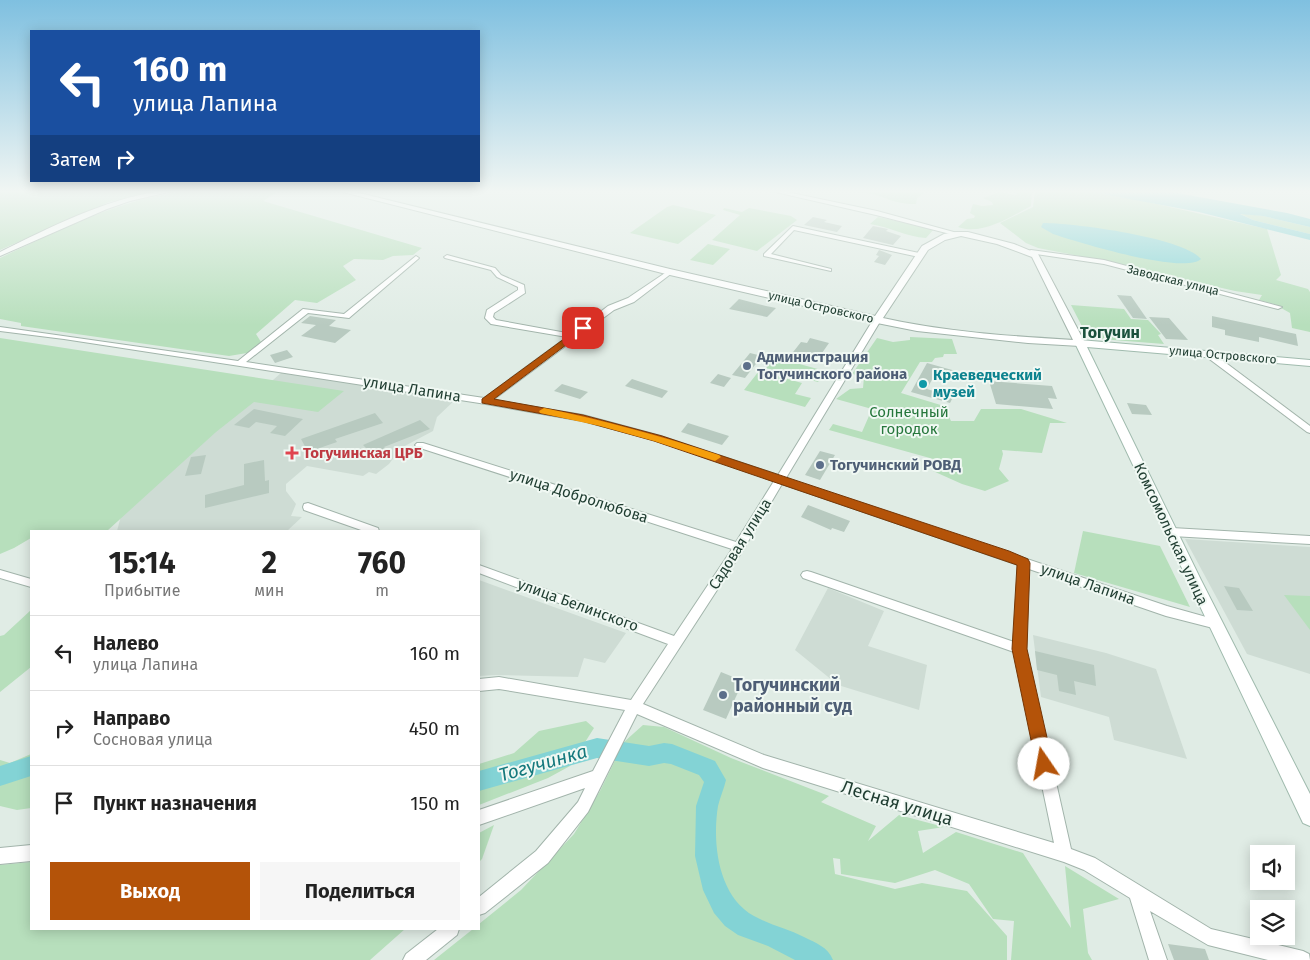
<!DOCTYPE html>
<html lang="ru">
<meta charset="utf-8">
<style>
:root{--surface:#fff;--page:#f6f6f6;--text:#222;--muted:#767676;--line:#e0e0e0;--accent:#b45309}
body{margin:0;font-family:"Fira Sans",sans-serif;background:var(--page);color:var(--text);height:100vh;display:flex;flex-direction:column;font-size:19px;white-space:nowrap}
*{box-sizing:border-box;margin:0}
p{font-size:16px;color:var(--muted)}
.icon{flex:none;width:28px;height:28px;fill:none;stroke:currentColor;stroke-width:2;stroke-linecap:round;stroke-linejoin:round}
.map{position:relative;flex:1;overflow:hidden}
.side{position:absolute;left:30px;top:530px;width:450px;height:400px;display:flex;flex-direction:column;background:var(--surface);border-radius:0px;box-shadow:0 2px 12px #0003}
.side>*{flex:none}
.banner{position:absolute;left:30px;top:30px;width:450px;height:152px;border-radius:0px;box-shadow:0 2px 12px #0003;background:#1a4fa0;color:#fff;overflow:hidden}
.controls{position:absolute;left:1250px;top:845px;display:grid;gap:10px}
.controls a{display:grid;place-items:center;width:45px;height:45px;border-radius:0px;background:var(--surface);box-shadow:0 2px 12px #0003;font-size:25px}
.pin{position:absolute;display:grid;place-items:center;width:42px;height:42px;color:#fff;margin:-21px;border-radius:10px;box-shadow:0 2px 8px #0006}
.me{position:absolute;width:55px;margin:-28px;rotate:348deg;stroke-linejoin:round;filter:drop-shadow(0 0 4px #0008)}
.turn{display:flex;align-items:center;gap:18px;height:105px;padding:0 20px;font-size:22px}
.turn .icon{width:65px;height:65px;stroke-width:2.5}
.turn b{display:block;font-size:35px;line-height:42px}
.then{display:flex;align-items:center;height:48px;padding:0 20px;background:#0003;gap:10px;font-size:19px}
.eta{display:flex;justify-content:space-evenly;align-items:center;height:85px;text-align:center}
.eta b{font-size:30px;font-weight:700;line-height:35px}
.button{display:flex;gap:10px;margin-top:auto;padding:10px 20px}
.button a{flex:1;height:58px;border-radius:0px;background:var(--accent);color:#fff;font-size:20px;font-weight:700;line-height:58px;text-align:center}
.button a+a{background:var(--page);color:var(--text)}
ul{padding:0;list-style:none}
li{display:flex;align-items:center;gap:15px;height:75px;padding:0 20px;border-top:1px solid var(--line)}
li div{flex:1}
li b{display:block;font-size:19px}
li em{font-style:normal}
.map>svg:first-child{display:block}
.built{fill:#cedcd4}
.green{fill:#b7dfbc}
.water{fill:#83d3d5}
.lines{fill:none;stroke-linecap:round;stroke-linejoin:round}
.river{fill:#83d3d5;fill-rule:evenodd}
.building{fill:#b8cac0}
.minor-casing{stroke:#a2b4ab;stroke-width:2}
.tertiary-casing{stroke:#a2b4ab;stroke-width:2}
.secondary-casing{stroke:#a0bbae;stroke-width:2}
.minor{fill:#fff;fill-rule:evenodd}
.tertiary{fill:#fff;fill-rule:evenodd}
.secondary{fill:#fff;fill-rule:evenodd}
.route{fill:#b45309;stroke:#753606}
.slow{fill:#f59e0b}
.service-dot{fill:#5c6f8a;stroke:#f0f8f3;stroke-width:2}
.culture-dot{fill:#0f9aa8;stroke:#f0f8f3;stroke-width:2}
.health-dot{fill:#e0444e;stroke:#f0f8f3;stroke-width:2}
.labels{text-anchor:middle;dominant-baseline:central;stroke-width:4;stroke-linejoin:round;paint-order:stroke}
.far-street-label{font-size:12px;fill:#1f3d31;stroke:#f0f8f3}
.service-label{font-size:15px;font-weight:bold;fill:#4e5e75;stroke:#f0f8f3;text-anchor:start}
.culture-label{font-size:15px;font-weight:bold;fill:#0d838f;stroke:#f0f8f3;text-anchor:start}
.street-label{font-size:15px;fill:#1f3d31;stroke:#f0f8f3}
.park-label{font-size:15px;fill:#26773c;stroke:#f0f8f3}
.health-label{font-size:15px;font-weight:bold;fill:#be3a42;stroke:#f0f8f3;text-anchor:start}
.far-district-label{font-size:16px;font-weight:bold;fill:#1a513c;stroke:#f0f8f3}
.near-service-label{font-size:18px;font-weight:bold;fill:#4e5e75;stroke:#f0f8f3;text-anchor:start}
.near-street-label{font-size:18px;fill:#1f3d31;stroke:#f0f8f3}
.near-water-label{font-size:19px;font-style:italic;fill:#15797d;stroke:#f0f8f3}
</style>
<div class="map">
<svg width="1310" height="960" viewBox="0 0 1310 960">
<rect width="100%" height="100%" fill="#e0ece5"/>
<g class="built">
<polygon points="281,373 456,399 437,417 433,431 401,448 389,464 376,474 369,472 363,476 307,466 286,484 286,491 296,504 291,516 302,517 287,531 117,531 122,512"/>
<polygon points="1185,539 1310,547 1310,674 1247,654"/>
<polygon points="479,580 626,633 605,663 584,658 578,677 496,675 479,676"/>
<polygon points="828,588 884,611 868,646 927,665 919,710 838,685 795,650"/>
<polygon points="1033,635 1106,653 1156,669 1187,759 1114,740 1109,717 1041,697"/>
</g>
<g class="green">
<polygon points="0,191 155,191 109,202 0,250"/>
<path d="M186 191H279L263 201 422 248 413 255 393 256 383 260 354 259 343 266 356 280 317 303 295 300 256 334 261 342 253 352 229 356 21 326V323L0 319V258C60 230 119 199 186 191Z"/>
<path d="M852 191H926L917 198 916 204C904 204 895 202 885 198 875 194 862 193 852 191Z"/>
<path d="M1014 191H1032L1031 206C1010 217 982 236 958 227L967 219 974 218 975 216 970 213 973 204 982 206 993 205 992 202 983 198 999 192 1017 195Z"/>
<polygon points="1035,191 1087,191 1139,200 1267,229 1281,275 1276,280 1308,289 1310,292 1310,332 1292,328 1290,313 1274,304 1259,300 1262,295 1235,291 1100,260 1038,248 1026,243 1000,223 1033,207"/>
<polygon points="673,205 716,215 678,244 630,233 667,207"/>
<polygon points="724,208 742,212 749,208 791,216 797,220 757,251 712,240 740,215 723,210"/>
<polygon points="1239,213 1263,216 1310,227 1310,234 1253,220"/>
<path d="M878 217 934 229 926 238C907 237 890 227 870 224Z"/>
<polygon points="708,244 730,249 713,265 690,260"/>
<polygon points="1071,305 1124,309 1131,319 1148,320 1161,334 1158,335 1164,344 1088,338"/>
<polygon points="910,337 952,339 957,354 944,354 943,357 935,358 932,362 920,362 901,393 944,406 951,421 974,421 981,409 1021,409 1067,423 1050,423 1042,453 1002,450 1003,454 999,469 1009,481 985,491 962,484 933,471 937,460 829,430 833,424 862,432 872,409 836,399 850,389 863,388 864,377 852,374 877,338 893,342 910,340"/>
<polygon points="0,338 344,391 318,412 254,402 216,432 107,531 31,531 31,538 14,548 0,554"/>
<polygon points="774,357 825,371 818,382 766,368"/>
<polygon points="759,371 802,383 795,394 811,398 805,407 744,390"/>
<polygon points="1083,531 1160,546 1190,607 1074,573"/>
<polygon points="1284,595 1310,596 1310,630"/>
<polygon points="31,610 31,667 0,692 0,636 4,635"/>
<polygon points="586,721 594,728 570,766 548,778 479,805 479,764 514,753 539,731"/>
<polygon points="643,725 664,727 731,758 829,796 821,802 876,826 868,841 899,815 944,827 918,831 923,853 956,832 1023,853 1071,928 1065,866 1119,899 1083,909 1088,953 1092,960 1011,960 1014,921 993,919 969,884 935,870 895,883 841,874 840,859 833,858 835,874 895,889 922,883 967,891 1007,936 1007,960 434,960 473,929 479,929 479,924 521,890 574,834 600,791 624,742"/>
<polygon points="31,754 31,808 17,810 0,806 0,760 10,763"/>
<polygon points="494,825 482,859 479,862 479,833"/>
<polygon points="31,862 31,929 405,929 370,960 0,960 0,865"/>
</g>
<g class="water">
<polygon points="1087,191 1166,191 1287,213 1310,219 1310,227 1263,216 1240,214 1253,220 1310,234 1310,240 1199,212"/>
<path d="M1043 223C1073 223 1182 237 1201 259 1184 275 1077 242 1053 234L1041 227Z"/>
</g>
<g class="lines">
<g class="river">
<path d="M597 738 649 746 664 743 672 744 715 761 726 780C724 789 720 797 718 806 712 843 718 896 754 916 770 925 788 929 804 937 816 943 828 947 833 960H795L768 946 738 935 725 926 714 913 703 890 695 856 696 806 704 782 699 775 671 764 664 763 649 766 597 758 479 791V771Z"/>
<polygon points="31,756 31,776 0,786 0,766"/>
</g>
</g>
<g class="building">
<polygon points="813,217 827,220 824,222 842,226 837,232 804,225"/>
<polygon points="873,226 888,229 886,231 901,236 893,245 863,238"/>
<polygon points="879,250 892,255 885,265 874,262 879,256 876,255"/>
<polygon points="1117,295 1131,296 1147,319 1133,318"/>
<polygon points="739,299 766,306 776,308 767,317 729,309"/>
<polygon points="310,316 336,320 329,326 351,330 335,343 301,336 316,325 301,323"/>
<polygon points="1212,316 1296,334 1298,346 1259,337 1259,342 1225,335 1225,330 1212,327"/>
<polygon points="1149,317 1169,318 1188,340 1166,339"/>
<polygon points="810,338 829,343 815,363 790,356 801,342 807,343"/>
<polygon points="287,350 293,357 275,363 270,355"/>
<polygon points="750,353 762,356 745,378 732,375"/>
<polygon points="927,363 963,373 960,379 936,372 927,389 953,397 950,403 911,392"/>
<polygon points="718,374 731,378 724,387 710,383"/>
<polygon points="632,379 668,391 662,398 625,386"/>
<polygon points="989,381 1052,386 1057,399 1048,398 1053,409 996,404"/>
<polygon points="562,384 588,392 580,399 554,391"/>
<polygon points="1127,403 1146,405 1152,415 1132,414"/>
<polygon points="254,409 303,419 285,436 270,433 277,426 256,422 249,428 234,425"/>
<polygon points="375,413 383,423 335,439 337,442 308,452 301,439"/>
<polygon points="420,420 430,429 384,447 386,449 373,455 363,445"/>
<polygon points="688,423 729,436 722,445 681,432"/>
<polygon points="820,451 835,455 820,480 805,475"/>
<polygon points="206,455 201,474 185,476 191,457"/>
<polygon points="264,460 265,481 269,480 269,493 205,508 205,495 244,485 244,464"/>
<polygon points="808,505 850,521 844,532 832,528 831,530 801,517"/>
<polygon points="1224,586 1239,588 1253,611 1237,610"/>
<polygon points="1035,651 1094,665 1096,686 1074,681 1076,695 1059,691 1057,675 1037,670"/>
<polygon points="721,672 743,681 726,719 703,710"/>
<polygon points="1168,944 1205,949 1209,960 1174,960"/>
</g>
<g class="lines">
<g class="minor-casing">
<g id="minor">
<path d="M160 191H173L130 201 107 209 0 256V252C51 227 103 200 160 191Z"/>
<polygon points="771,191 782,191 877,211 961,234 958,236 876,215"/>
<polygon points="793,226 919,253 922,255 919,257 794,230 771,254 831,269 831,271 764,256 764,254"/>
<polygon points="1031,250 1104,260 1282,307 1278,309 1104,264 1029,253 1029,251"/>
<path d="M447 255 495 268 501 275 524 285 525 293 494 313 493 317 496 320 572 334 608 306 628 298 668 271H672V273L634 302 614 310 493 400 583 415 661 436 778 475 873 320 877 318H880L881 320 786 478 1167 606 1217 620 1219 623 1217 626 1213 628 1166 616 1029 569 1026 649 1071 849 1095 858 1211 929 1303 951 1309 954 1310 960H1268L1208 945 1150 911 1167 960H1149L1130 898 1084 870 1064 862 763 768 637 714 588 812 548 863 485 913 479 915V897L536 851 578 802 585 788 479 825V810L593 771 625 710 499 689 479 691V679L499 677 631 700 668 644 479 573V565L674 636 732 549 417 447 415 445 417 443H423L736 542 774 481 655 440 582 421 486 404 64 339 0 331V327L238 361 303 309 344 314 416 256 419 258 418 259 349 318 308 313 246 362 484 398 567 337 491 324 485 318 487 310 518 290V287L497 277 491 270 445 258 444 257ZM782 484 1018 565 1014 642 811 572 807 571 803 572 801 575 803 578 1014 652 1054 843 764 755 643 704 743 550Z"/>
<polygon points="1204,351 1210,351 1310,426 1310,433 1307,432 1204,355"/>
<polygon points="308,503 378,528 379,531 364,531 304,510 303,507 304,504"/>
<polygon points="1172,528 1310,536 1310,544 1172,536 1168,535 1167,532 1168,529"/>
<polygon points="0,570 31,579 31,587 0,578"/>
<polygon points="31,845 31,861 0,864 0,848"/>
<polygon points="438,929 459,929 457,935 426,960 403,960 406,954"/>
</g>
</g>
<g class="tertiary-casing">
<path id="tertiary" d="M339 191H351L670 269 875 316 922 246 944 234 956 232H968L1014 244 1038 254 1085 343 1080 346 1028 343 917 331 877 323 670 275ZM961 236 997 244 1032 257 1073 340C1010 336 945 332 883 318L928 250 945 240Z"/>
</g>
<g class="secondary-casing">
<polygon id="secondary" points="1080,340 1310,360 1310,366 1087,347 1201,580 1310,794 1310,826 1303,823 1075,343"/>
</g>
<use href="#minor" class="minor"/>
<use href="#tertiary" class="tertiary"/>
<use href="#secondary" class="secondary"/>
</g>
<linearGradient id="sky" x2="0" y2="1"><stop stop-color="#7fc0e0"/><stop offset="0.59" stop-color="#f1f6f3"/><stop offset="1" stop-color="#f1f6f3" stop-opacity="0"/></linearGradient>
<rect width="1310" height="325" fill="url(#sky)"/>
<polygon class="route" points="583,325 586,326 586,330 494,399 583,415 662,436 1009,551 1028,559 1030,563 1027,649 1053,764 1050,769 1044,771 1039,769 1036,764 1012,649 1017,565 654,441 582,421 482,403 482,399"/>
<path class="slow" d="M544 408C604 420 661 436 719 455L721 457 715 461 654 441 600 426 540 413 539 411Z"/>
<g class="service-dot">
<circle cx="747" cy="366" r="5"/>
<circle cx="820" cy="465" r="5"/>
<circle cx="723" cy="695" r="5"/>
</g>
<circle class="culture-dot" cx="923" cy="384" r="5"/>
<path class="health-dot" d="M289.5 445.5h5v5h5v5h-5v5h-5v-5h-5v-5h5z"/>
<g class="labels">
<g class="far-street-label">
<text transform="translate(1173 280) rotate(14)">Заводская улица</text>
<text transform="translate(821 307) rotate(13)">улица Островского</text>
<text transform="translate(1223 355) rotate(5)">улица Островского</text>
</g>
<g class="service-label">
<text x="757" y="357">Администрация<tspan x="757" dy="17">Тогучинского района</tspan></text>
<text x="830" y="465">Тогучинский РОВД</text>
</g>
<g class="culture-label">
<text x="933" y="375">Краеведческий<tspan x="933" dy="17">музей</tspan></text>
</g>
<g class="street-label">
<text transform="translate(412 389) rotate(9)">улица Лапина</text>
<text transform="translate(579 496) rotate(18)">улица Добролюбова</text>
<text transform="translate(1171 534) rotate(65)">Комсомольская улица</text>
<text transform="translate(740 544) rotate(-58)">Садовая улица</text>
<text transform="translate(1088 584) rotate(19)">улица Лапина</text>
<text transform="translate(578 605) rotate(20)">улица Белинского</text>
</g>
<g class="park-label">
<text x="909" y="412">Солнечный<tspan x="909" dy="17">городок</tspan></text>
</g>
<g class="health-label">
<text x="303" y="453">Тогучинская ЦРБ</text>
</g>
<g class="far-district-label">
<text x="1110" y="332">Тогучин</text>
</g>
<g class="near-service-label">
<text x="733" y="685">Тогучинский<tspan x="733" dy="21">районный суд</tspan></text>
</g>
<g class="near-street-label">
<text transform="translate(897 803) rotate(17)">Лесная улица</text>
</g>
<g class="near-water-label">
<text transform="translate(543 763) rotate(-16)">Тогучинка</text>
</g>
</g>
</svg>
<div class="controls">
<a><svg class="icon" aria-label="sound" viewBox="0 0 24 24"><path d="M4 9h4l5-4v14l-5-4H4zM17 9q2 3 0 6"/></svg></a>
<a><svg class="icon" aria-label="layers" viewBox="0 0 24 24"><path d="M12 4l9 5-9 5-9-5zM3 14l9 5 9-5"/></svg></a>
</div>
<div class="pin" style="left:583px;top:328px;background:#d93025"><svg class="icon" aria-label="arrive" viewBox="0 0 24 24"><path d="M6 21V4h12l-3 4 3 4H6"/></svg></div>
<svg class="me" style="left:1044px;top:764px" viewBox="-20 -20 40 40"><circle r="19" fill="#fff"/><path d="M0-13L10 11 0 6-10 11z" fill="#b45309"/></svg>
<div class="banner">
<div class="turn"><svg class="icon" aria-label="left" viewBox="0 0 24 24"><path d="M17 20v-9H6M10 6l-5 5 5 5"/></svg><div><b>160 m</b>улица Лапина</div></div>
<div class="then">Затем<svg class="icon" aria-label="right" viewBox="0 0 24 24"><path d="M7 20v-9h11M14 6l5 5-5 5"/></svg></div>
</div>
<section class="side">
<div class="eta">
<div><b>15:14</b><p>Прибытие</p></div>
<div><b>2</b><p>мин</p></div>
<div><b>760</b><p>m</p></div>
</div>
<ul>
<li><svg class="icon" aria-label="left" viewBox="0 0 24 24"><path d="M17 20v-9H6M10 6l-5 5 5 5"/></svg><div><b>Налево</b><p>улица Лапина</p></div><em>160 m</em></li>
<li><svg class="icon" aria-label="right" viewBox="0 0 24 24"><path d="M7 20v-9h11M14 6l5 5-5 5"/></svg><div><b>Направо</b><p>Сосновая улица</p></div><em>450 m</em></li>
<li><svg class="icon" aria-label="arrive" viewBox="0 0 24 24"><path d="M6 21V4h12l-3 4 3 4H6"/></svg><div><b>Пункт назначения</b></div><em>150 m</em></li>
</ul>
<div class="button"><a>Выход</a><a>Поделиться</a></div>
</section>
</div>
